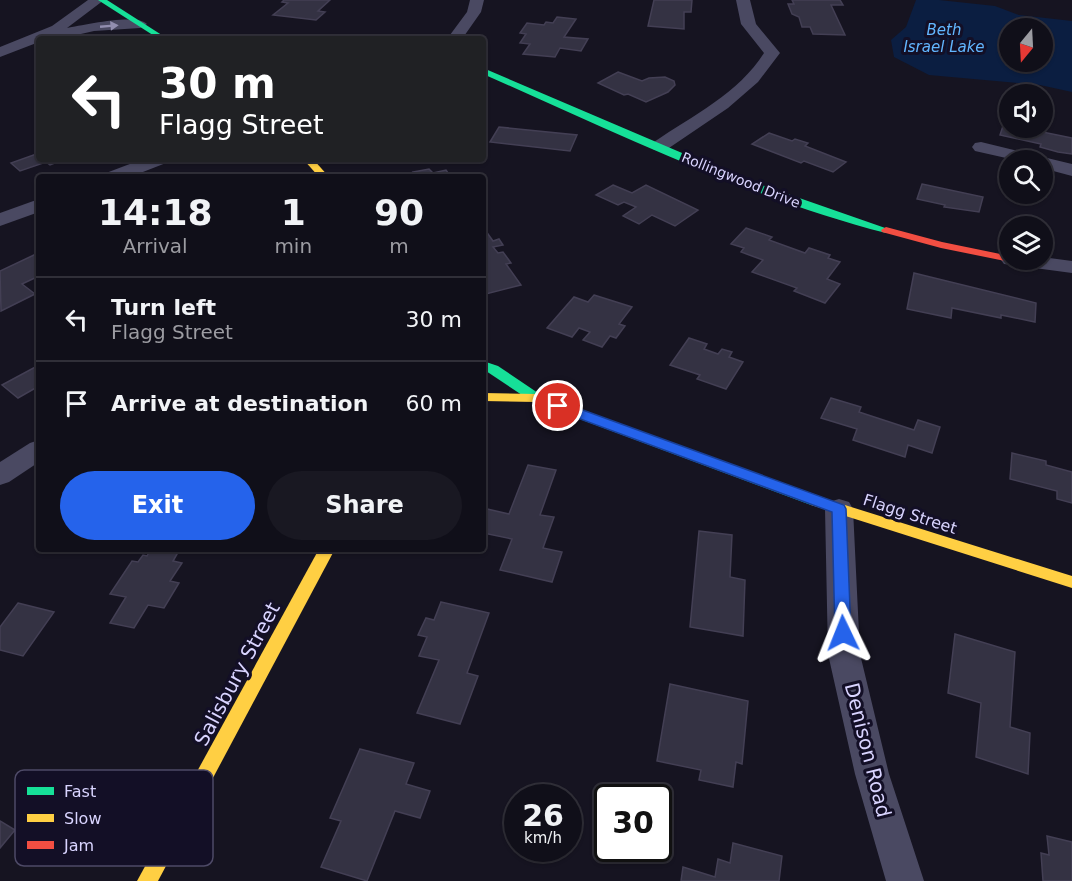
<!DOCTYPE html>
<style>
:root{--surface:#100f19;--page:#191822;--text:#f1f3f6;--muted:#9c9ca2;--line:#302f38;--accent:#2563eb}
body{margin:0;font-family:"DejaVu Sans",sans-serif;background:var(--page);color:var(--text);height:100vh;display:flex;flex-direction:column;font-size:22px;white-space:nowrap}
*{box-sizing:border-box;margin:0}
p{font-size:20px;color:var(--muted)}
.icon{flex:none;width:33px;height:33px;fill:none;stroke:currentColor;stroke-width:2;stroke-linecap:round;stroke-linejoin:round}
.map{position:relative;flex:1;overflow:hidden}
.panel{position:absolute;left:36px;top:174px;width:450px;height:378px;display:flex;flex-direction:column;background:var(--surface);border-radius:6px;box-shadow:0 2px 4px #0004,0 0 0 2px var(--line)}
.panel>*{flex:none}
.guide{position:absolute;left:36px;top:36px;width:450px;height:126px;border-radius:6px;box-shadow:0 2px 4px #0004,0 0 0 2px var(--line);background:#202124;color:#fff;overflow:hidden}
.needle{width:39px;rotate:198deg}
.controls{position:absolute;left:999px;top:18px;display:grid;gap:12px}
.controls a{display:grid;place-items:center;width:54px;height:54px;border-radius:50%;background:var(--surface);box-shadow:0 2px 4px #0004,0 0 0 2px var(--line);font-size:30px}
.speed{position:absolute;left:504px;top:784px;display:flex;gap:12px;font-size:30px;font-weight:700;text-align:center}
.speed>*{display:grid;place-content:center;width:78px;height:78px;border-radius:50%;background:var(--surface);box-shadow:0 2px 4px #0004,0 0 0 2px var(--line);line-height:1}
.speed small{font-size:15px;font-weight:400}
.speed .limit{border:3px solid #111;border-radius:9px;background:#fff;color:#111}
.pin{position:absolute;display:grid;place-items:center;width:51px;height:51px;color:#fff;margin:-26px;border:3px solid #fff;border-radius:50%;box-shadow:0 2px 6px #0007}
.me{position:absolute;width:66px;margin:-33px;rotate:358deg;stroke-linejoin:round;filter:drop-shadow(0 0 4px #0008)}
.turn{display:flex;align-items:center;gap:21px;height:126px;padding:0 24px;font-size:27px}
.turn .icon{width:78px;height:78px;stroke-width:2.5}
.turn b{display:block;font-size:42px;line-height:51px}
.eta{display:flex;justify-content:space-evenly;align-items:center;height:102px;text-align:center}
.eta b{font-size:36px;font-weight:600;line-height:42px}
.action{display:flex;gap:12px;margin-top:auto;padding:12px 24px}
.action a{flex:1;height:69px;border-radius:36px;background:var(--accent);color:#fff;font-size:24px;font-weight:600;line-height:69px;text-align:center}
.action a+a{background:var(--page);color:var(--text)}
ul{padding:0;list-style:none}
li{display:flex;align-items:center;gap:18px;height:84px;padding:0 24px;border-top:2px solid var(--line)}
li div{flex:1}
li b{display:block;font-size:22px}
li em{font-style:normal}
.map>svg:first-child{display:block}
.water{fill:#0b1e41;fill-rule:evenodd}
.building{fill:#343243;stroke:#433f54;stroke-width:1.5}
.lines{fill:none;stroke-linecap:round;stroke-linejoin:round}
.street{fill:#4a4962;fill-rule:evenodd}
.fast{fill:#16e098;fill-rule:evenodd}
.slow{fill:#ffcf43;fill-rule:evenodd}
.jam{fill:#f24e42;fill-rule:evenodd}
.oneway{fill:#928eb0}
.route{fill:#2563eb;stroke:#184099;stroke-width:1.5}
.labels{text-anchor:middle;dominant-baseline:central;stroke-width:6;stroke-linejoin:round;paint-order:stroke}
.far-street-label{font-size:14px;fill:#d9d4ff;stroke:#130f26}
.far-water-label{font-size:15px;font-style:italic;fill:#62b6ff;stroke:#130f26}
.street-label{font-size:16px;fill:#d9d4ff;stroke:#130f26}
.near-street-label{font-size:20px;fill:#d9d4ff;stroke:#130f26}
.key{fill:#130f26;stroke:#4e4a67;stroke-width:1.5}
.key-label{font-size:16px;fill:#d9d4ff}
</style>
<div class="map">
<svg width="1072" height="881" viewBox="0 0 1072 881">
<rect width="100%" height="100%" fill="#161421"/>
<path class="water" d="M916 0H939L995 6 1019 15 1072 21V92L1040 85 929 75 894 57 891 40 906 27ZM1010 28H1042V62H1010Z"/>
<g class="building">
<polygon points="284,0 330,0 318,11 325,12 316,20 273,15 288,3 282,2"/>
<polygon points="654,0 692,0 691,12 684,12 684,29 648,26"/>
<polygon points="792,0 840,0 843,5 831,5 845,35 813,34 810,27 802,27 799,17 792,14 788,4 794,4"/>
<polygon points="557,17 576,19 564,37 588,39 581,51 560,48 555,57 523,54 530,44 520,43 526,34 520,33 527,23 544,25 546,22 553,23"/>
<polygon points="618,72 642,81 649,78 665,77 674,81 675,85 668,92 646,102 628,94 624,95 598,83"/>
<polygon points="1004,123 1010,125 1010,128 1023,128 1072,138 1072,154 1058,152 1040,147 1041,144 1000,135"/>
<polygon points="499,127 577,135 570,151 490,142"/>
<polygon points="769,133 792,141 795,139 808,143 805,146 846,162 833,172 804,161 801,163 752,144"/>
<polygon points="39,153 39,159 65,159 50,165 46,162 20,171 11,163"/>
<polygon points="429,169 433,173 446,170 451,177 417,177 413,172"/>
<polygon points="922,184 983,197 979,212 944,207 945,205 917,199"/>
<polygon points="613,185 632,193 646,185 698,210 675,226 652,215 639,224 623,216 636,207 624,202 618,205 596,195"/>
<polygon points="483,227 493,241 499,239 503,245 493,247 498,253 503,252 511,263 506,264 521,285 486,294 483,289"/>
<polygon points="746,228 772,237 769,240 805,253 809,248 830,255 828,258 840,262 827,279 840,284 825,303 794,291 797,288 752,272 763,260 741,252 744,248 731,244"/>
<polygon points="36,254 39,257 39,276 22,284 35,294 1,311 0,271"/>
<polygon points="914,273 1036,303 1035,322 1001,315 1001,318 952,308 951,318 907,309"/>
<polygon points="594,295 632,307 619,324 625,326 616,338 610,336 602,347 583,340 590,332 579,328 572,337 547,328 574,297 588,302"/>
<polygon points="689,338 707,344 704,349 718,354 722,349 732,352 729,357 743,362 726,389 697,379 700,375 670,365"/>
<polygon points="39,365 39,386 18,398 2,385"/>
<polygon points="831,398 861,407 859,412 914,430 918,420 940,427 932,453 908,445 905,457 853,440 857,429 821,418"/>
<polygon points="1012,453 1046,461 1046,465 1072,472 1072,503 1057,499 1057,491 1010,479"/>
<polygon points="528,465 556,470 540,515 554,517 543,548 562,552 552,582 500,570 512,539 483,533 483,508 509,514"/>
<polygon points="699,531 732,535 730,577 745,580 743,636 690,627"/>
<polygon points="151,549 180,549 173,561 182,563 170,581 179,583 164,608 148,605 134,628 110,623 126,597 110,594 132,561 138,562 143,555 147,556"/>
<polygon points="441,602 489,613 467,673 478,676 460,724 417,713 439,660 419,656 427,637 418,635 426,618 434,620"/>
<polygon points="18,603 54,612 23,656 0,650 0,627"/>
<polygon points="955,634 1015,652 1010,727 1030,733 1028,774 976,757 981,703 948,693"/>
<polygon points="670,684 748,701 742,764 736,762 733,787 699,780 701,770 657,761"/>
<polygon points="360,749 414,763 406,784 430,791 420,818 395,811 367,881 321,867 341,821 330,818"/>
<polygon points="0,821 15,830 0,848"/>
<polygon points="1047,836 1072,842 1072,881 1043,881 1041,853 1049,855"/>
<polygon points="733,843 782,856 779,881 681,881 683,867 715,877 718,859 730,863"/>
</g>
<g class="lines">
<g class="street">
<path d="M88 0H104L67 28C83 25 137 13 147 24L140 28 94 31 59 39 51 37 39 39V42L0 57V47L52 26Z"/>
<polygon points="470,0 484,0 481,12 462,39 447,39 467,12"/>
<path d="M736 0H750L756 24 780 53 758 82 728 108 666 150H654L651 146 654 142C692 116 739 93 764 53L741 24Z"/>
<polygon points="981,142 1072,164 1072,176 1042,168 1042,160 1015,160 975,151 972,147 975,143"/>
<polygon points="143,159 169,159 166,163 130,177 104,177 106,173"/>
<polygon points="39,199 39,212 0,226 0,213"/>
<polygon points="1010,254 1010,260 1042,260 1042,257 1072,261 1072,273 1004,264 1001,260 1004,256"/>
<polygon points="39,440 39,462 9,482 0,485 0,462 30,443"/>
<polygon points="839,499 849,502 853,509 860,654 889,774 924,881 886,881 855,774 828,654 825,509 829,502"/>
</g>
<g class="fast">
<polygon points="98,0 107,0 168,39 159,39"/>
<path d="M483 68 736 176 891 230 886 233C746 197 615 132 483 74Z"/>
<polygon points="483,361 498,366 541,395 821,497 823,501 821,505 811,505 531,401 483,369"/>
</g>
<g class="slow">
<polygon points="303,159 313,159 329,177 319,177"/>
<polygon points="483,393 536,394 542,398 536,402 483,401"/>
<polygon points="816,496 1072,576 1072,588 811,505 809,501 811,497"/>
<polygon points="319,549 335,549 158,881 137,881"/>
</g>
<polygon class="jam" points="886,227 942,242 1010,256 1010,260 1015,260 1010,262 941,248 882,232 881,230"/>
</g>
<defs><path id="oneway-solid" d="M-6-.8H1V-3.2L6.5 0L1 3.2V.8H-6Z" transform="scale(1.5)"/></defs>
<use class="oneway" href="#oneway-solid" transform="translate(109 26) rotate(-5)"/>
<polygon class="route" points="558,401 844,505 846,509 851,633 849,638 843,640 837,638 835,633 832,512 553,409 552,406 553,403"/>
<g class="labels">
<g class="far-street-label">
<text transform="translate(741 180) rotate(22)">Rollingwood Drive</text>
</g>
<g class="far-water-label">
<text x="944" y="30">Beth<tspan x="944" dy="17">Israel Lake</tspan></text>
</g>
<g class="street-label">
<text transform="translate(910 514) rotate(18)">Flagg Street</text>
</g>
<g class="near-street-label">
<text transform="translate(237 674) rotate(-62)">Salisbury Street</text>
<text transform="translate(868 750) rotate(76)">Denison Road</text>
</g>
</g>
<rect x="15" y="770" width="198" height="96" rx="9" class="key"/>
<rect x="27" y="787" width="27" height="8" fill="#16e098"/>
<rect x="27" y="814" width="27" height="8" fill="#ffcf43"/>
<rect x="27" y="841" width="27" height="8" fill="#f24e42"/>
<g class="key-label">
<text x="64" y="797">Fast</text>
<text x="64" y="824">Slow</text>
<text x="64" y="851">Jam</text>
</g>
</svg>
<div class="controls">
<a><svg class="needle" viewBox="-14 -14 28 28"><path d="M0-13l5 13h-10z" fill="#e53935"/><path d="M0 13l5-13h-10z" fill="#9c9ca2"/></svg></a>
<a><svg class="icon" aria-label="sound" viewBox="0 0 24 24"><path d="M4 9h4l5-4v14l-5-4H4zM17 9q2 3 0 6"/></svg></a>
<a><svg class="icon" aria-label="search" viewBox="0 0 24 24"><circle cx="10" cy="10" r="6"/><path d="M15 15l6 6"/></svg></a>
<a><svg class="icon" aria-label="layers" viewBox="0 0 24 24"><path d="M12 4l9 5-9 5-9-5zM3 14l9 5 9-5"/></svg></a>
</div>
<div class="speed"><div>26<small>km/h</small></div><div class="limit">30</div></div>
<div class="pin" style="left:558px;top:406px;background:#d93025"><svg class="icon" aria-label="arrive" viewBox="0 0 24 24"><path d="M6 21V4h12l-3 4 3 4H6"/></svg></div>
<svg class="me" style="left:843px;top:633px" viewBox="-20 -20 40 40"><path d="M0-17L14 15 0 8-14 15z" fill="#2563eb" stroke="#fff" stroke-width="4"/></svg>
<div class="guide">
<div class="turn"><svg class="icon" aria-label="left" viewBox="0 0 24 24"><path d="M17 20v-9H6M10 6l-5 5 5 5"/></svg><div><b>30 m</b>Flagg Street</div></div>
</div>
<section class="panel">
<div class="eta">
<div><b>14:18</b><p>Arrival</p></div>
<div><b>1</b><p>min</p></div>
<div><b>90</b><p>m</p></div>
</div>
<ul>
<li><svg class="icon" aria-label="left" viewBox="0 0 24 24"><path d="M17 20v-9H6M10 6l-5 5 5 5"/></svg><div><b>Turn left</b><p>Flagg Street</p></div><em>30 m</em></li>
<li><svg class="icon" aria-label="arrive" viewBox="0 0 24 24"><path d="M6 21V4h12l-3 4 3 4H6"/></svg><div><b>Arrive at destination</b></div><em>60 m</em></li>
</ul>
<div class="action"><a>Exit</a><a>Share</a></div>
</section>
</div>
